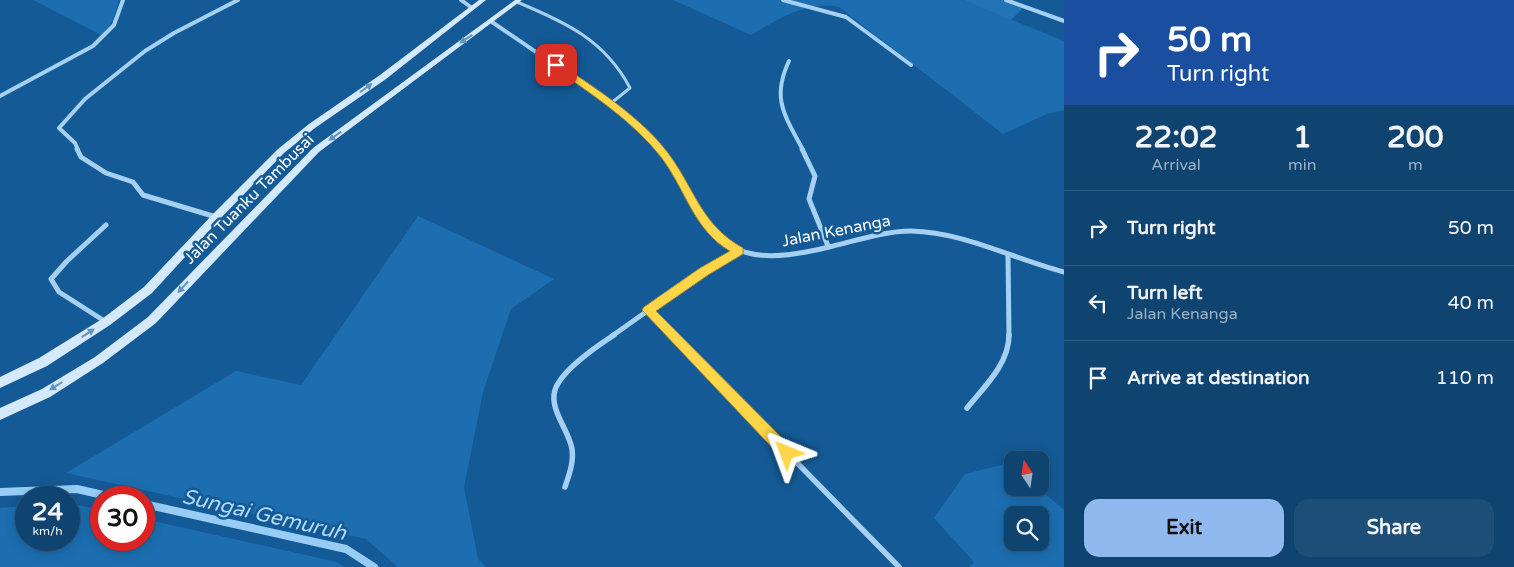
<!DOCTYPE html>
<style>
:root{--surface:#0f4470;--page:#1d4e78;--text:#f1f3f6;--muted:#9bb0c3;--line:#2f5c83;--accent:#90b9f0}
body{margin:0;font-family:"Varela Round",sans-serif;background:var(--page);color:var(--text);height:100vh;display:flex;flex-direction:column;font-size:19px;white-space:nowrap}
*{box-sizing:border-box;margin:0}
p{font-size:16px;color:var(--muted)}
.icon{flex:none;width:28px;height:28px;fill:none;stroke:currentColor;stroke-width:2;stroke-linecap:round;stroke-linejoin:round}
.map{position:relative;flex:1;overflow:hidden}
.panel{display:flex;flex-direction:column;background:var(--surface);width:450px}
.panel>*{flex:none}
.banner{background:#1a4fa0;color:#fff;overflow:hidden}
.needle{width:32px;rotate:347deg}
.fabs{position:absolute;left:1004px;top:451px;display:grid;gap:10px}
.fabs a{display:grid;place-items:center;width:45px;height:45px;border-radius:10px;background:var(--surface);box-shadow:0 2px 12px #0003,0 0 0 1px var(--line);font-size:25px}
.speed{position:absolute;left:15px;top:486px;display:flex;gap:10px;font-size:25px;font-weight:700;text-align:center}
.speed>*{display:grid;place-content:center;width:65px;height:65px;border-radius:50%;background:var(--surface);box-shadow:0 2px 12px #0003,0 0 0 1px var(--line);line-height:1}
.speed small{font-size:12px;font-weight:400}
.speed .limit{border:8px solid #d22;background:#fff;color:#111}
.pin{position:absolute;display:grid;place-items:center;width:42px;height:42px;color:#fff;margin:-21px;border-radius:10px;box-shadow:0 2px 8px #0006}
.me{position:absolute;width:55px;margin:-28px;rotate:316deg;stroke-linejoin:round;filter:drop-shadow(0 0 4px #0008)}
.turn{display:flex;align-items:center;gap:18px;height:105px;padding:0 20px;font-size:22px}
.turn .icon{width:65px;height:65px;stroke-width:2.5}
.turn b{display:block;font-size:35px;line-height:42px}
.eta{display:flex;justify-content:space-evenly;align-items:center;height:85px;text-align:center}
.eta b{font-size:30px;font-weight:700;line-height:35px}
.action{display:flex;gap:10px;margin-top:auto;padding:10px 20px}
.action a{flex:1;height:58px;border-radius:15px;background:var(--accent);color:#111;font-size:20px;font-weight:700;line-height:58px;text-align:center}
.action a+a{background:var(--page);color:var(--text)}
ul{padding:0;list-style:none}
li{display:flex;align-items:center;gap:15px;height:75px;padding:0 20px;border-top:1px solid var(--line)}
li div{flex:1}
li b{display:block;font-size:19px}
li em{font-style:normal}
main{display:flex;flex:1;min-height:0}
.map>svg:first-child{display:block}
.green{fill:#1c6eb0;fill-rule:evenodd}
.lines{fill:none;stroke-linecap:round;stroke-linejoin:round}
.stream{stroke:#97cdf5;stroke-width:8}
.building{fill:#2273b5}
.lane{stroke:#a5d0f2;stroke-width:3}
.street-far2{stroke:#a5d0f2;stroke-width:4}
.street-far1{stroke:#a5d0f2;stroke-width:5}
.street{stroke:#a5d0f2;stroke-width:5.5}
.secondary{fill:#d4e9fc;fill-rule:evenodd}
.oneway{fill:#6193bf}
.route{fill:#ffd54a;stroke:#a68a30}
.labels{text-anchor:middle;dominant-baseline:central;stroke-width:5;stroke-linejoin:round;paint-order:stroke}
.street-label{font-size:16px;fill:#fff;stroke:#145a96}
.near-water-label{font-size:21px;font-style:italic;fill:#b1d9f9;stroke:#145a96}
</style>
<main>
<div class="map">
<svg width="1064" height="567" viewBox="0 0 1064 567">
<rect width="100%" height="100%" fill="#145a96"/>
<g class="green">
<polygon points="33,0 119,0 113,21 101,35"/>
<path d="M673 0H963L1064 41V110L1047 114 1003 134 839 7C808 0 776 20 751 35Z"/>
<polygon points="418,216 554,279 511,309 483,392 464,487 478,559 486,567 398,567 366,539 66,473 236,371 301,385"/>
<path d="M1009 463 1012 465V488H1038L1064 510V567H969L974 562 934 518 965 474ZM1012 515H1040V542H1012Z"/>
<polygon points="69,503 101,510 101,540 144,540 144,519 337,562 344,567 0,567 0,508 26,506 26,540 69,540"/>
</g>
<g class="lines">
<g class="stream">
<polyline points="0,492 77,489 116,498"/>
<polyline points="144,504 346,549 374,567"/>
</g>
</g>
<polygon class="building" points="963,0 1003,0 1023,8 1011,20"/>
<g class="lines">
<path class="lane" d="M517 2C565 22 605 40 630 88L610 104"/>
<g class="street-far2">
<polyline points="461,0 472,8"/>
<polyline points="783,0 846,17 911,65"/>
<polyline points="1006,0 1064,21"/>
<polyline points="492,22 609,102 645,133 659,150"/>
<path d="M789 61C771 99 785 116 803 150"/>
<polyline points="0,96 93,46 114,25 123,0"/>
<polyline points="78,150 75,143 59,128 85,99 145,51 174,33 238,0"/>
</g>
<g class="street-far1">
<polyline points="77,149 81,157 106,173 133,182 143,195 216,217"/>
<path d="M659 149C714 230 713 276 829 247 855 241 884 231 911 231 964 232 1013 259 1064 272"/>
<polyline points="802,149 815,176 809,199 828,246"/>
<polyline points="106,225 67,261 51,279 59,292 106,322"/>
<polyline points="1008,255 1009,336"/>
<polyline points="648,310 673,336"/>
<polyline points="612,336 670,295 740,251"/>
</g>
<g class="street">
<polyline points="672,335 899,567"/>
<path d="M967 408C984 387 1009 364 1009 335"/>
<path d="M565 487C569 475 574 462 572 449 569 430 549 410 555 390 561 371 597 346 614 335"/>
</g>
<g class="secondary">
<polygon points="479,0 486,0 386,79 315,128 284,153 219,220 152,293 110,325 47,366 0,388 0,377 39,358 102,319 144,287 213,214 278,149 309,124 380,75"/>
<polygon points="515,0 522,0 319,152 156,323 103,363 50,397 0,420 0,408 42,389 95,357 148,317 313,148"/>
</g>
</g>
<defs><path id="oneway-solid" d="M-6-.8H1V-3.2L6.5 0L1 3.2V.8H-6Z" transform="scale(1.25)"/></defs>
<g class="oneway">
<use href="#oneway-solid" transform="translate(466 39) rotate(147)"/>
<use href="#oneway-solid" transform="translate(366 88) rotate(-35)"/>
<use href="#oneway-solid" transform="translate(335 136) rotate(144)"/>
<use href="#oneway-solid" transform="translate(183 287) rotate(133)"/>
<use href="#oneway-solid" transform="translate(88 333) rotate(-33)"/>
<use href="#oneway-solid" transform="translate(56 386) rotate(148)"/>
</g>
<path class="route" d="M553 63H559C597 90 640 116 668 153 695 189 701 225 743 248V254L708 275 656 311 792 448 794 453 792 458 787 460 782 458 642 310 644 307 700 268 730 251C694 231 685 188 661 157 632 120 591 94 553 67Z"/>
<g class="labels">
<g class="street-label">
<text transform="translate(249 199) rotate(-45)">Jalan Tuanku Tambusai</text>
<text transform="translate(836 231) rotate(-11)">Jalan Kenanga</text>
</g>
<g class="near-water-label">
<text transform="translate(264 515) rotate(13)">Sungai Gemuruh</text>
</g>
</g>
</svg>
<div class="fabs">
<a><svg class="needle" viewBox="-14 -14 28 28"><path d="M0-13l5 13h-10z" fill="#e53935"/><path d="M0 13l5-13h-10z" fill="#9bb0c3"/></svg></a>
<a><svg class="icon" aria-label="search" viewBox="0 0 24 24"><circle cx="10" cy="10" r="6"/><path d="M15 15l6 6"/></svg></a>
</div>
<div class="speed"><div>24<small>km/h</small></div><div class="limit">30</div></div>
<div class="pin" style="left:556px;top:65px;background:#d93025"><svg class="icon" aria-label="arrive" viewBox="0 0 24 24"><path d="M6 21V4h12l-3 4 3 4H6"/></svg></div>
<svg class="me" style="left:787px;top:453px" viewBox="-20 -20 40 40"><path d="M0-17L14 15 0 8-14 15z" fill="#ffd54a" stroke="#fff" stroke-width="4"/></svg>
</div>
<section class="panel">
<div class="banner">
<div class="turn"><svg class="icon" aria-label="right" viewBox="0 0 24 24"><path d="M7 20v-9h11M14 6l5 5-5 5"/></svg><div><b>50 m</b>Turn right</div></div>
</div>
<div class="eta">
<div><b>22:02</b><p>Arrival</p></div>
<div><b>1</b><p>min</p></div>
<div><b>200</b><p>m</p></div>
</div>
<ul>
<li><svg class="icon" aria-label="right" viewBox="0 0 24 24"><path d="M7 20v-9h11M14 6l5 5-5 5"/></svg><div><b>Turn right</b></div><em>50 m</em></li>
<li><svg class="icon" aria-label="left" viewBox="0 0 24 24"><path d="M17 20v-9H6M10 6l-5 5 5 5"/></svg><div><b>Turn left</b><p>Jalan Kenanga</p></div><em>40 m</em></li>
<li><svg class="icon" aria-label="arrive" viewBox="0 0 24 24"><path d="M6 21V4h12l-3 4 3 4H6"/></svg><div><b>Arrive at destination</b></div><em>110 m</em></li>
</ul>
<div class="action"><a>Exit</a><a>Share</a></div>
</section>
</main>
